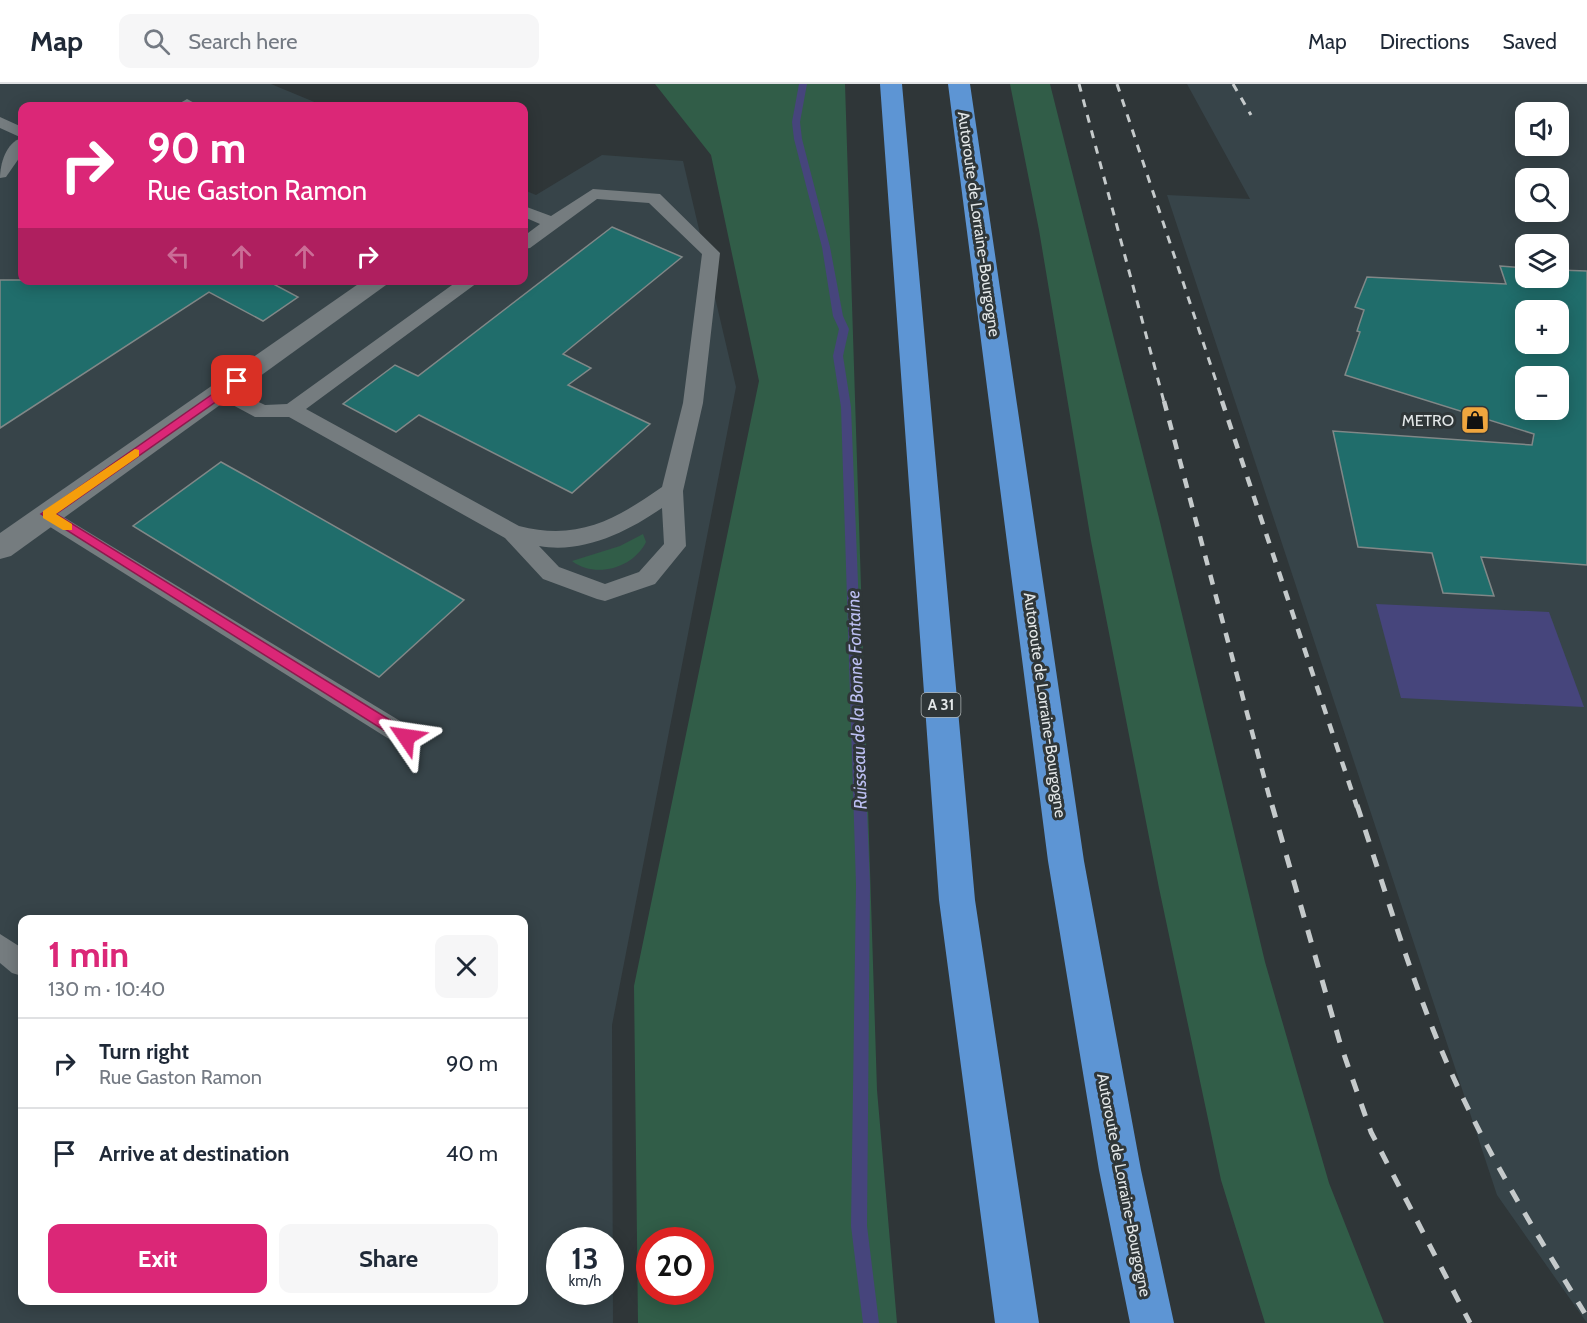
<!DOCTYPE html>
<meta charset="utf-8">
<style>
:root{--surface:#fff;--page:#f6f6f7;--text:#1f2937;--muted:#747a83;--line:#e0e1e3;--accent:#db2777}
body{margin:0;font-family:Cabin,sans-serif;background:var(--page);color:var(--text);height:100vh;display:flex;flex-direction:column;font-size:22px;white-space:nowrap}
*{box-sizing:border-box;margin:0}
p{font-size:20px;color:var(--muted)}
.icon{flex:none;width:33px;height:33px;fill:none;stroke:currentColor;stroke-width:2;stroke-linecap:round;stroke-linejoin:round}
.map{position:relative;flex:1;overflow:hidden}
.details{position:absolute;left:18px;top:831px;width:510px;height:390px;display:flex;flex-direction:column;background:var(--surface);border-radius:12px;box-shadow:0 3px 15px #0003}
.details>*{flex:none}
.top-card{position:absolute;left:18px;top:18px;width:510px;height:183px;border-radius:12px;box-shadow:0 3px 15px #0003;background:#db2777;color:#fff;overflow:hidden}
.fabs{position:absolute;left:1515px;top:18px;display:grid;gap:12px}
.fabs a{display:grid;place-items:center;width:54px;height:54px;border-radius:12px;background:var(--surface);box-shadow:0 3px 15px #0003;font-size:30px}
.speed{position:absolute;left:546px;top:1143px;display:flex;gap:12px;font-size:30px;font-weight:700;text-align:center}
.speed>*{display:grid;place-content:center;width:78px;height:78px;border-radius:50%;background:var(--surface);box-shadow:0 3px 15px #0003;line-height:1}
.speed small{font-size:15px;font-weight:400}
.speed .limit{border:9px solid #d22;background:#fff;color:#111}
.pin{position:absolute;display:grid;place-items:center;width:51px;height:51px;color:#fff;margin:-26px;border-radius:12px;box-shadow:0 3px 9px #0006}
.me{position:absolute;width:66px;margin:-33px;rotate:302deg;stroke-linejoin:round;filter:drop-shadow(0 0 4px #0008)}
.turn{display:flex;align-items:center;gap:21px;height:126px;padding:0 30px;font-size:27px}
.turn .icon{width:78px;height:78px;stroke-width:2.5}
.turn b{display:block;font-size:42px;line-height:51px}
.lanes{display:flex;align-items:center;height:57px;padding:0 30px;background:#0003;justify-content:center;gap:30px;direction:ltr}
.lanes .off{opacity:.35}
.round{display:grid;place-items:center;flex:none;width:63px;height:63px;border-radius:12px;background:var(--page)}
.head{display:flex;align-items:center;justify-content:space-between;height:102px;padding:0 30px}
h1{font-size:36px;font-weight:700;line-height:45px;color:var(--accent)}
.primary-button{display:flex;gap:12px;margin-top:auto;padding:12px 30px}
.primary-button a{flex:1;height:69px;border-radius:12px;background:var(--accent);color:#fff;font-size:24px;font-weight:700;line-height:69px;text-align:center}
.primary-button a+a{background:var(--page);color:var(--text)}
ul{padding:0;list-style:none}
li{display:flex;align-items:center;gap:18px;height:90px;padding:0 30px;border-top:2px solid var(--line)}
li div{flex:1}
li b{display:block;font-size:22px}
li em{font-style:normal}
header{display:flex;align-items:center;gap:36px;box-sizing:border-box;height:84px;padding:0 30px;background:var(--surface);border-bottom:2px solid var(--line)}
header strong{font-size:28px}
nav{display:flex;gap:33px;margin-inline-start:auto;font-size:21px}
.search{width:420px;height:54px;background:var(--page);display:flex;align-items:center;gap:15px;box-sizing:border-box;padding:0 21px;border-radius:12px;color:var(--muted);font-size:22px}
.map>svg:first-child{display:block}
.built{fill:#374449;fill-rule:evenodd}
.green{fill:#315d48;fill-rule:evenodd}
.water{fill:#46457c}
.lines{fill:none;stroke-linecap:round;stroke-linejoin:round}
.stream{fill:#46457c;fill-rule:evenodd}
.building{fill:#206d6b;stroke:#818888;stroke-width:1.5;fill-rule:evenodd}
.service{fill:#757c7f;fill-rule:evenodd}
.minor{fill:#757c7f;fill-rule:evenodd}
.motorway{fill:#5d95d4;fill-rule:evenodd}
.rail-far2{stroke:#c5cacb;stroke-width:3;stroke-dasharray:8 8;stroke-linecap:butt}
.rail-far1{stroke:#c5cacb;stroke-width:4.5;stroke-dasharray:10 10;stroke-linecap:butt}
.rail{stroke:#c5cacb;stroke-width:5;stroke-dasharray:13 13;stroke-linecap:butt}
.route{fill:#db2777;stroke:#8e194d;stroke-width:1.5}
.slow{fill:#f59e0b}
.labels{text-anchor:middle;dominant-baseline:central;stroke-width:6;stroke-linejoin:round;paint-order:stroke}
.shield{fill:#2f3638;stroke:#adb2b3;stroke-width:1.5}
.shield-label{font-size:15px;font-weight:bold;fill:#e3e7e8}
.street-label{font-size:16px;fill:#e3e7e8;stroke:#2f3638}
.poi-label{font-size:16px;fill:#e3e7e8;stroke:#2f3638;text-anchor:end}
.water-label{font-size:18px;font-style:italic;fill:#bcbff2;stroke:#2f3638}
</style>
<header>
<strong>Map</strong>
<div class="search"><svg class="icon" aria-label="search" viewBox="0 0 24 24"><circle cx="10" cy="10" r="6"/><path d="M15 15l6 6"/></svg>Search here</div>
<nav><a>Map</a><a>Directions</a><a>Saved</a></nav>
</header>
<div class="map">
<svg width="1587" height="1239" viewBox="0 0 1587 1239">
<rect width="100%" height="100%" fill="#2f3638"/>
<g class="built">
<path d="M0 0H271L324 22H22V196H524V106L536 111 602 71 683 77 736 303 612 941 613 1239H0ZM22 836H524V1216H22ZM560 1156H610V1208H560Z"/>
<path d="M1187 0H1587V1239L1497 1111 1167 111 1250 115ZM1526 28H1558V62H1526ZM1526 94H1558V128H1526ZM1526 160H1558V194H1526ZM1526 226H1558V260H1526ZM1526 292H1558V326H1526Z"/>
</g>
<g class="green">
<path d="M655 0H845L877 1006 897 1239H638L634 902 759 297 711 71ZM650 1156H700V1208H650Z"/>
<polygon points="1010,0 1050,0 1159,434 1265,878 1329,1099 1384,1239 1265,1239 1221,1096 1159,804 1091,457 1039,146"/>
<path d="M643 450 646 458C633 484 596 495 572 477L620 462Z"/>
</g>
<polygon class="water" points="1376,520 1549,528 1584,623 1401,614"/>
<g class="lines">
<polygon class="stream" points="799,0 807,0 800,38 802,55 830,163 843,232 849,245 843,272 851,323 870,801 867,1142 879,1239 863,1239 851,1142 856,801 841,323 833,272 839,245 833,232 822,163 794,55 792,38"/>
</g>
<g class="building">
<polygon points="612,143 682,173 563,270 591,284 568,301 650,340 572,409 419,331 396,348 343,320 395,281 418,292"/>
<path d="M1500 182 1526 184V194H1558V186L1587 187V481L1481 473 1494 512 1443 509 1432 469 1358 463 1333 347 1532 361 1534 350 1345 291 1360 248 1357 247 1364 226 1355 223 1367 193 1506 200ZM1526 226H1558V260H1526ZM1526 292H1558V326H1526Z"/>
<polygon points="0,196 266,196 298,213 263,237 209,208 0,344"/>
<polygon points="221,378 248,393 464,516 379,593 133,442"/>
</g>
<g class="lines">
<g class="service">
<polygon points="187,15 200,22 175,22"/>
<polygon points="0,33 22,43 22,54 0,44"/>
<path d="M22 54V70L6 93 0 94C0 80 6 58 22 54Z"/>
<path d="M593 105 660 110 720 169 703 319 683 407 686 462 655 500 605 517 597 515 543 495 505 454 289 333H255L216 312 213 307 216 302 223 301 265 321 287 320 459 196H481L306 325 519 442C578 457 615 436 662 403L683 319 702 170 649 119 597 115 530 164 524 165V152L540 140 524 133V122L551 132ZM662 424 664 460 639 488 605 500 559 483 539 462C583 470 627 448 662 424Z"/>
<polygon points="47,423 415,646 418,653 415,660 406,663 397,660 39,436 36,431 39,426"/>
<polygon points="0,850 22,864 22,892 12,889 0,879"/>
</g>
<polygon class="minor" points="364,196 393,196 11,472 0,475 0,449"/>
<g class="motorway">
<polygon points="880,0 902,0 975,816 1039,1239 995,1239 939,816"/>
<polygon points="948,0 970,0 1084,777 1141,1086 1174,1239 1130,1239 1099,1086 1048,777"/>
</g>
<g class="rail-far2">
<polyline points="1079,0 1164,318"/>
<polyline points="1117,0 1223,318"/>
<polyline points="1233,0 1251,31"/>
</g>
<g class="rail-far1">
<polyline points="1164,317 1272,723"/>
<polyline points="1222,317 1357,723"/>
</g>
<g class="rail">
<polyline points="1272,721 1340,959 1371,1048 1470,1239"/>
<path d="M1357 721C1390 820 1418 922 1464 1016 1500 1091 1544 1162 1587 1233"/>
</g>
</g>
<polygon class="route" points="237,293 241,294 241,300 56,430 411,649 411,657 401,657 41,430"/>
<polygon class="slow" points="135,365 139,366 139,372 56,430 72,440 72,446 63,446 43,434 43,427"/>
<defs>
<g id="shop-square" transform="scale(1.5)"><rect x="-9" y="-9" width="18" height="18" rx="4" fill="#f0a63e" stroke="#2f3638"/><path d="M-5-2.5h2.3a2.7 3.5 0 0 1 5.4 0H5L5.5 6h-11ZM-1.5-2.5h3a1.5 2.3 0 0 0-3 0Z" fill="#111"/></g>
</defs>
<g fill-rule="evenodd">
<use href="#shop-square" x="1475" y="336"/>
</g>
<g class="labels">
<rect class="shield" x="921.5" y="609" width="39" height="24" rx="4.5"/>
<g class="shield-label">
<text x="941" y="621">A 31</text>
</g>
<g class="street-label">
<text transform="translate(979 140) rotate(82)">Autoroute de Lorraine-Bourgogne</text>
<text transform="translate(1045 621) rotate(82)">Autoroute de Lorraine-Bourgogne</text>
<text transform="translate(1124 1101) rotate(79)">Autoroute de Lorraine-Bourgogne</text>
</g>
<g class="poi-label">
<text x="1454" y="336">METRO</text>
</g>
<g class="water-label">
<text transform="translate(857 616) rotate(-92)">Ruisseau de la Bonne Fontaine</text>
</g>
</g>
</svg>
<div class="fabs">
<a><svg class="icon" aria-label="sound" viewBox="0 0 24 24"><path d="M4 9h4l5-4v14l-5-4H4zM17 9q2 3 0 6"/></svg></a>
<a><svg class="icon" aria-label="search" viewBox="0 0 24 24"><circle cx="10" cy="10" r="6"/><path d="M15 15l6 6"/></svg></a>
<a><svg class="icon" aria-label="layers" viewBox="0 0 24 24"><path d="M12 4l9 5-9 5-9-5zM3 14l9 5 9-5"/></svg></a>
<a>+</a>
<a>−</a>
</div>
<div class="speed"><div>13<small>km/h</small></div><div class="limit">20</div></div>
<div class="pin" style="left:237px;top:297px;background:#d93025"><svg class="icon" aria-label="arrive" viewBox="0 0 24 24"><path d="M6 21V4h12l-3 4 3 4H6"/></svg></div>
<svg class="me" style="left:406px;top:653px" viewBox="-20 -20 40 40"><path d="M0-17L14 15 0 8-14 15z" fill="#db2777" stroke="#fff" stroke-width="4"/></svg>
<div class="top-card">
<div class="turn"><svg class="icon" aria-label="right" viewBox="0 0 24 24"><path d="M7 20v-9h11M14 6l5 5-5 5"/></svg><div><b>90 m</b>Rue Gaston Ramon</div></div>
<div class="lanes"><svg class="icon off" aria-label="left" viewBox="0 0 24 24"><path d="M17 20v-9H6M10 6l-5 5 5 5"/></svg><svg class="icon off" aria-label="ahead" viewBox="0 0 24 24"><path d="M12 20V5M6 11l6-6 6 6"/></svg><svg class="icon off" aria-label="ahead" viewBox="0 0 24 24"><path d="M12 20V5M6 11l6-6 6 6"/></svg><svg class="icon" aria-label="right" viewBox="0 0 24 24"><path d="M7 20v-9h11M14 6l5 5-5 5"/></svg></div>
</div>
<section class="details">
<div class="head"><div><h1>1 min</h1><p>130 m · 10:40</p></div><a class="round"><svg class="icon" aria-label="close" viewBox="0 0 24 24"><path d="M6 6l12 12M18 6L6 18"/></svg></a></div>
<ul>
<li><svg class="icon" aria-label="right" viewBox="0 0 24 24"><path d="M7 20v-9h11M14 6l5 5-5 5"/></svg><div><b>Turn right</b><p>Rue Gaston Ramon</p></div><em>90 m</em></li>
<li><svg class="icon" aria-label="arrive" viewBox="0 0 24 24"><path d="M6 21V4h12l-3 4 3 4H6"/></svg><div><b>Arrive at destination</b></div><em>40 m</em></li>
</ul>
<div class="primary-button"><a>Exit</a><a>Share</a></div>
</section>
</div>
